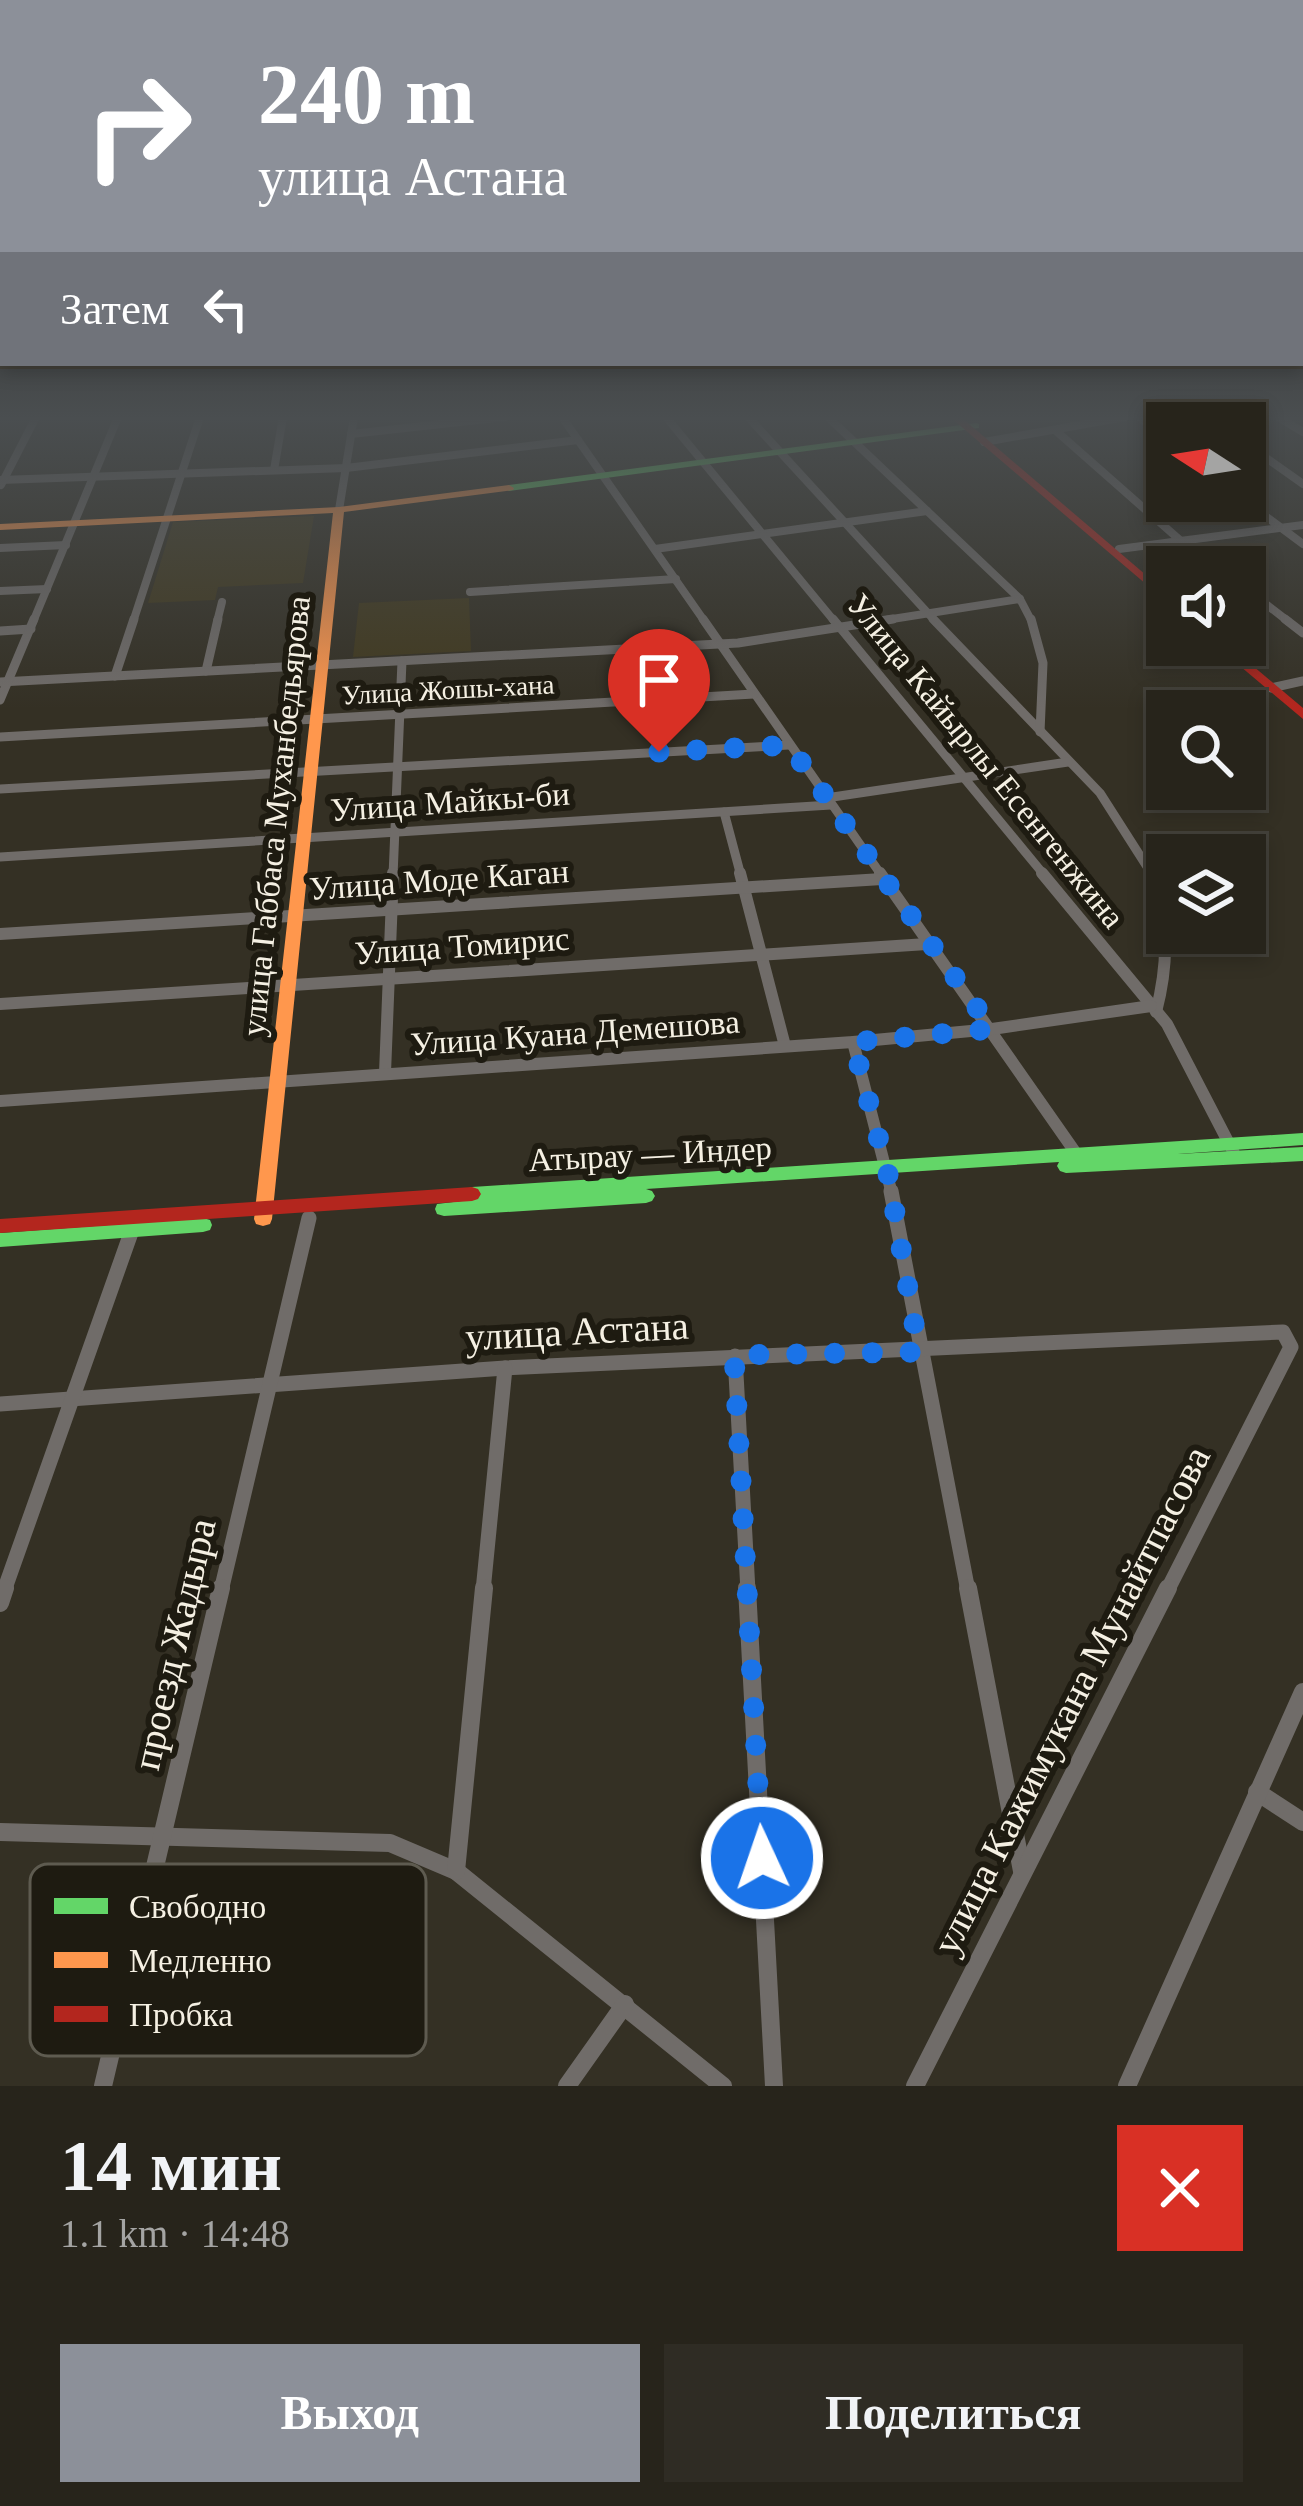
<!DOCTYPE html>
<html lang="ru">
<meta charset="utf-8">
<style>
:root{--surface:#27241b;--page:#2f2c24;--text:#f1f3f6;--muted:#a4a4a3;--line:#43413a;--accent:#8c9099}
body{margin:0;font-family:Georgia,serif;background:var(--page);color:var(--text);height:100vh;display:flex;flex-direction:column;font-size:45px;white-space:nowrap}
*{box-sizing:border-box;margin:0}
p{font-size:39px;color:var(--muted)}
.icon{flex:none;width:66px;height:66px;fill:none;stroke:currentColor;stroke-width:2;stroke-linecap:round;stroke-linejoin:round}
.map{position:relative;height:2086px;overflow:hidden}
.panel{display:flex;flex-direction:column;background:var(--surface);flex:1}
.panel>*{flex:none}
.hud{position:absolute;left:0px;top:0px;width:1305px;height:366px;box-shadow:0 6px 18px #0003,0 0 0 3px var(--line);background:#8c9099;color:#fff;overflow:hidden}
.needle{width:78px;rotate:282deg}
.buttons{position:absolute;left:1146px;top:402px;display:grid;gap:24px}
.buttons a{display:grid;place-items:center;width:120px;height:120px;border-radius:0px;background:var(--surface);box-shadow:0 6px 18px #0003,0 0 0 3px var(--line);font-size:60px}
.pin{position:absolute;display:grid;place-items:center;width:102px;height:102px;color:#fff;margin:-123px -51px;border-radius:50% 50% 50% 0;rotate:-45deg;box-shadow:0 0 12px #0007}
.pin .icon{rotate:45deg}
.me{position:absolute;width:132px;margin:-66px;rotate:357deg;stroke-linejoin:round;filter:drop-shadow(0 0 9px #0008)}
.turn{display:flex;align-items:center;gap:42px;height:252px;padding:0 60px;font-size:54px}
.turn .icon{width:156px;height:156px;stroke-width:2.5}
.turn b{display:block;font-size:84px;line-height:102px}
.then{display:flex;align-items:center;height:114px;padding:0 60px;background:#0003;gap:24px;font-size:45px}
.round{display:grid;place-items:center;flex:none;width:126px;height:126px;border-radius:0px;background:var(--page)}
.head{display:flex;align-items:center;justify-content:space-between;height:204px;padding:0 60px}
h1{font-size:72px;font-weight:800;line-height:90px}
.button{display:flex;gap:24px;margin-top:auto;padding:24px 60px}
.button a{flex:1;height:138px;border-radius:0px;background:var(--accent);color:#fff;font-size:48px;font-weight:800;line-height:138px;text-align:center}
.button a+a{background:var(--page);color:var(--text)}
.map>svg:first-child{display:block}
.built{fill:#41391e}
.lines{fill:none;stroke-linecap:round;stroke-linejoin:round}
.street-far4{stroke:#706c69;stroke-width:8}
.street-far3{stroke:#706c69;stroke-width:9}
.street-far2{stroke:#706c69;stroke-width:12}
.street-far1{stroke:#706c69;stroke-width:15}
.street{stroke:#706c69;stroke-width:18}
.fast{fill:#63d668;fill-rule:evenodd}
.slow{fill:#ff974d;fill-rule:evenodd}
.jam{fill:#b3261e;fill-rule:evenodd}
.route{stroke:#1a73e8;stroke-width:21;stroke-dasharray:0 37.8}
.labels{text-anchor:middle;dominant-baseline:central;stroke-width:12;stroke-linejoin:round;paint-order:stroke}
.far-street-label{font-size:27px;fill:#f5f0e3;stroke:#1e1b11}
.street-label{font-size:33px;fill:#f5f0e3;stroke:#1e1b11}
.near-street-label{font-size:39px;fill:#f5f0e3;stroke:#1e1b11}
.key{fill:#1e1b11;stroke:#5e5b50;stroke-width:3}
.key-label{font-size:33px;fill:#f5f0e3}
</style>
<div class="map">
<svg width="1303" height="2086" viewBox="0 0 1303 2086">
<rect width="100%" height="100%" fill="#343024"/>
<g class="built">
<polygon points="314,516 303,583 218,587 215,600 148,603 173,522"/>
<polygon points="469,598 471,651 353,657 359,603"/>
</g>
<g class="lines">
<g class="street-far4">
<polyline points="562,417 705,622"/>
<polyline points="666,417 835,622"/>
<polyline points="748,417 936,622"/>
<polyline points="828,417 1020,599 1032,622"/>
<polyline points="1139,417 1167,440"/>
<polyline points="1208,417 1216,423"/>
<polyline points="1278,417 1303,432"/>
<polyline points="1055,430 1181,541 1218,567"/>
<polyline points="351,434 505,417"/>
<polyline points="984,442 1125,417"/>
<polyline points="1245,443 1303,484"/>
<polyline points="274,470 283,417"/>
<polyline points="0,480 346,468 578,440"/>
<polyline points="1,485 36,417"/>
<polyline points="1245,501 1303,544"/>
<polyline points="339,510 354,417"/>
<polyline points="0,548 66,545"/>
<polyline points="655,549 927,511"/>
<polyline points="1119,549 1303,525"/>
<polyline points="1245,588 1289,622"/>
<polyline points="0,591 47,589"/>
<polyline points="470,592 676,579"/>
<polyline points="33,622 118,417"/>
<polyline points="133,622 200,417"/>
<polyline points="217,622 222,602"/>
<polyline points="873,622 1020,599"/>
</g>
<g class="street-far3">
<polyline points="703,619 882,876"/>
<polyline points="833,619 1045,876"/>
<polyline points="933,619 1100,793 1153,876"/>
<polyline points="1031,619 1043,663 1040,732"/>
<polyline points="1285,619 1303,633"/>
<polyline points="0,631 31,629"/>
<polyline points="206,671 218,619"/>
<polyline points="115,676 134,619"/>
<polyline points="0,682 738,643 893,619"/>
<polyline points="1271,688 1303,681"/>
<polyline points="0,700 34,619"/>
<polyline points="0,737 754,694"/>
<polyline points="0,789 789,745"/>
<polyline points="826,798 1068,762"/>
<polyline points="724,812 741,876"/>
<polyline points="0,857 831,805"/>
<polyline points="393,876 402,661"/>
</g>
<g class="street-far2">
<polyline points="740,873 785,1046"/>
<polyline points="880,873 1080,1159"/>
<polyline points="1042,873 1167,1024 1236,1157"/>
<path d="M1151 873C1170 918 1168 966 1156 1012"/>
<polyline points="0,934 882,879"/>
<polyline points="0,1004 927,944"/>
<polyline points="853,1042 892,1194"/>
<polyline points="385,1073 393,873"/>
<polyline points="0,1101 853,1042 992,1029 1151,1006"/>
</g>
<g class="street-far1">
<polyline points="891,1191 968,1591"/>
<polyline points="735,1356 748,1591"/>
<polyline points="0,1404 505,1368 1283,1332 1291,1347 1167,1591"/>
<polyline points="4,1591 132,1230"/>
<polyline points="221,1591 309,1218"/>
<polyline points="483,1591 505,1368"/>
</g>
<g class="street">
<polyline points="747,1588 774,2086"/>
<polyline points="968,1588 1022,1871"/>
<polyline points="0,1603 5,1588"/>
<polyline points="1257,1792 1303,1822"/>
<polyline points="0,1832 390,1843 456,1871 723,2086"/>
<polyline points="456,1871 484,1588"/>
<polyline points="103,2086 221,1588"/>
<polyline points="567,2086 625,2004"/>
<polyline points="915,2086 1168,1588"/>
<polyline points="1127,2086 1303,1692"/>
</g>
<g class="fast">
<polygon points="976,423 979,424 979,428 509,491 504,488 509,485"/>
<polygon points="1303,1133 1303,1145 1178,1154 1303,1147 1303,1161 1066,1173 1060,1171 1057,1166 1059,1162 646,1189 652,1191 655,1196 652,1201 646,1203 444,1216 437,1214 435,1209 437,1204 470,1200 463,1194 466,1189 472,1187"/>
<polygon points="203,1218 210,1220 212,1225 210,1230 203,1232 0,1247 0,1233"/>
</g>
<polygon class="slow" points="509,485 514,488 513,490 344,512 272,1219 270,1224 263,1226 256,1224 254,1219 333,513 0,530 0,524 339,507"/>
<g class="jam">
<polygon points="950,417 961,417 1167,593 1167,602"/>
<polygon points="1215,645 1228,645 1303,708 1303,719"/>
<polygon points="472,1187 478,1189 481,1194 478,1199 472,1201 0,1233 0,1219"/>
</g>
</g>
<linearGradient id="sky" x2="0" y2="1"><stop stop-color="#1d1a14"/><stop offset="0.59" stop-color="#4a4e50"/><stop offset="1" stop-color="#4a4e50" stop-opacity="0"/></linearGradient>
<rect width="1303" height="709" fill="url(#sky)"/>
<g class="lines">
<polyline class="route" points="659,752 789,745 992,1029 853,1042 889,1178 919,1352 734,1355 762,1858"/>
</g>
<g class="labels">
<g class="far-street-label">
<text transform="translate(448 690) rotate(-3)">Улица Жошы-хана</text>
</g>
<g class="street-label">
<text transform="translate(986 761) rotate(51)">Улица Кайырлы Есенгенжина</text>
<text transform="translate(450 802) rotate(-4)">Улица Майкы-би</text>
<text transform="translate(276 816) rotate(-84)">улица Габбаса Муханбедьярова</text>
<text transform="translate(439 880) rotate(-4)">Улица Моде Каган</text>
<text transform="translate(462 946) rotate(-4)">Улица Томирис</text>
<text transform="translate(575 1033) rotate(-4)">Улица Куана Демешова</text>
<text transform="translate(650 1154) rotate(-3)">Атырау — Индер</text>
</g>
<g class="near-street-label">
<text transform="translate(577 1331) rotate(-3)">улица Астана</text>
<text transform="translate(174 1644) rotate(-77)">проезд Жадыра</text>
<text transform="translate(1071 1700) rotate(-63)">улица Кажимукана Мунайтпасова</text>
</g>
</g>
<rect x="30" y="1864" width="396" height="192" rx="18" class="key"/>
<rect x="54" y="1898" width="54" height="16" fill="#63d668"/>
<rect x="54" y="1952" width="54" height="16" fill="#ff974d"/>
<rect x="54" y="2006" width="54" height="16" fill="#b3261e"/>
<g class="key-label">
<text x="129" y="1918">Свободно</text>
<text x="129" y="1972">Медленно</text>
<text x="129" y="2026">Пробка</text>
</g>
</svg>
<div class="buttons">
<a><svg class="needle" viewBox="-14 -14 28 28"><path d="M0-13l5 13h-10z" fill="#e53935"/><path d="M0 13l5-13h-10z" fill="#a4a4a3"/></svg></a>
<a><svg class="icon" aria-label="sound" viewBox="0 0 24 24"><path d="M4 9h4l5-4v14l-5-4H4zM17 9q2 3 0 6"/></svg></a>
<a><svg class="icon" aria-label="search" viewBox="0 0 24 24"><circle cx="10" cy="10" r="6"/><path d="M15 15l6 6"/></svg></a>
<a><svg class="icon" aria-label="layers" viewBox="0 0 24 24"><path d="M12 4l9 5-9 5-9-5zM3 14l9 5 9-5"/></svg></a>
</div>
<div class="pin" style="left:659px;top:752px;background:#d93025"><svg class="icon" aria-label="arrive" viewBox="0 0 24 24"><path d="M6 21V4h12l-3 4 3 4H6"/></svg></div>
<svg class="me" style="left:762px;top:1858px" viewBox="-20 -20 40 40"><circle r="17" fill="#1a73e8" stroke="#fff" stroke-width="3"/><path d="M0-11L8 9 0 5-8 9z" fill="#fff"/></svg>
<div class="hud">
<div class="turn"><svg class="icon" aria-label="right" viewBox="0 0 24 24"><path d="M7 20v-9h11M14 6l5 5-5 5"/></svg><div><b>240 m</b>улица Астана</div></div>
<div class="then">Затем<svg class="icon" aria-label="left" viewBox="0 0 24 24"><path d="M17 20v-9H6M10 6l-5 5 5 5"/></svg></div>
</div>
</div>
<section class="panel">
<div class="head"><div><h1>14 мин</h1><p>1.1 km · 14:48</p></div><a class="round" style="background:#d93025;color:#fff"><svg class="icon" aria-label="close" viewBox="0 0 24 24"><path d="M6 6l12 12M18 6L6 18"/></svg></a></div>
<div class="button"><a>Выход</a><a>Поделиться</a></div>
</section>
